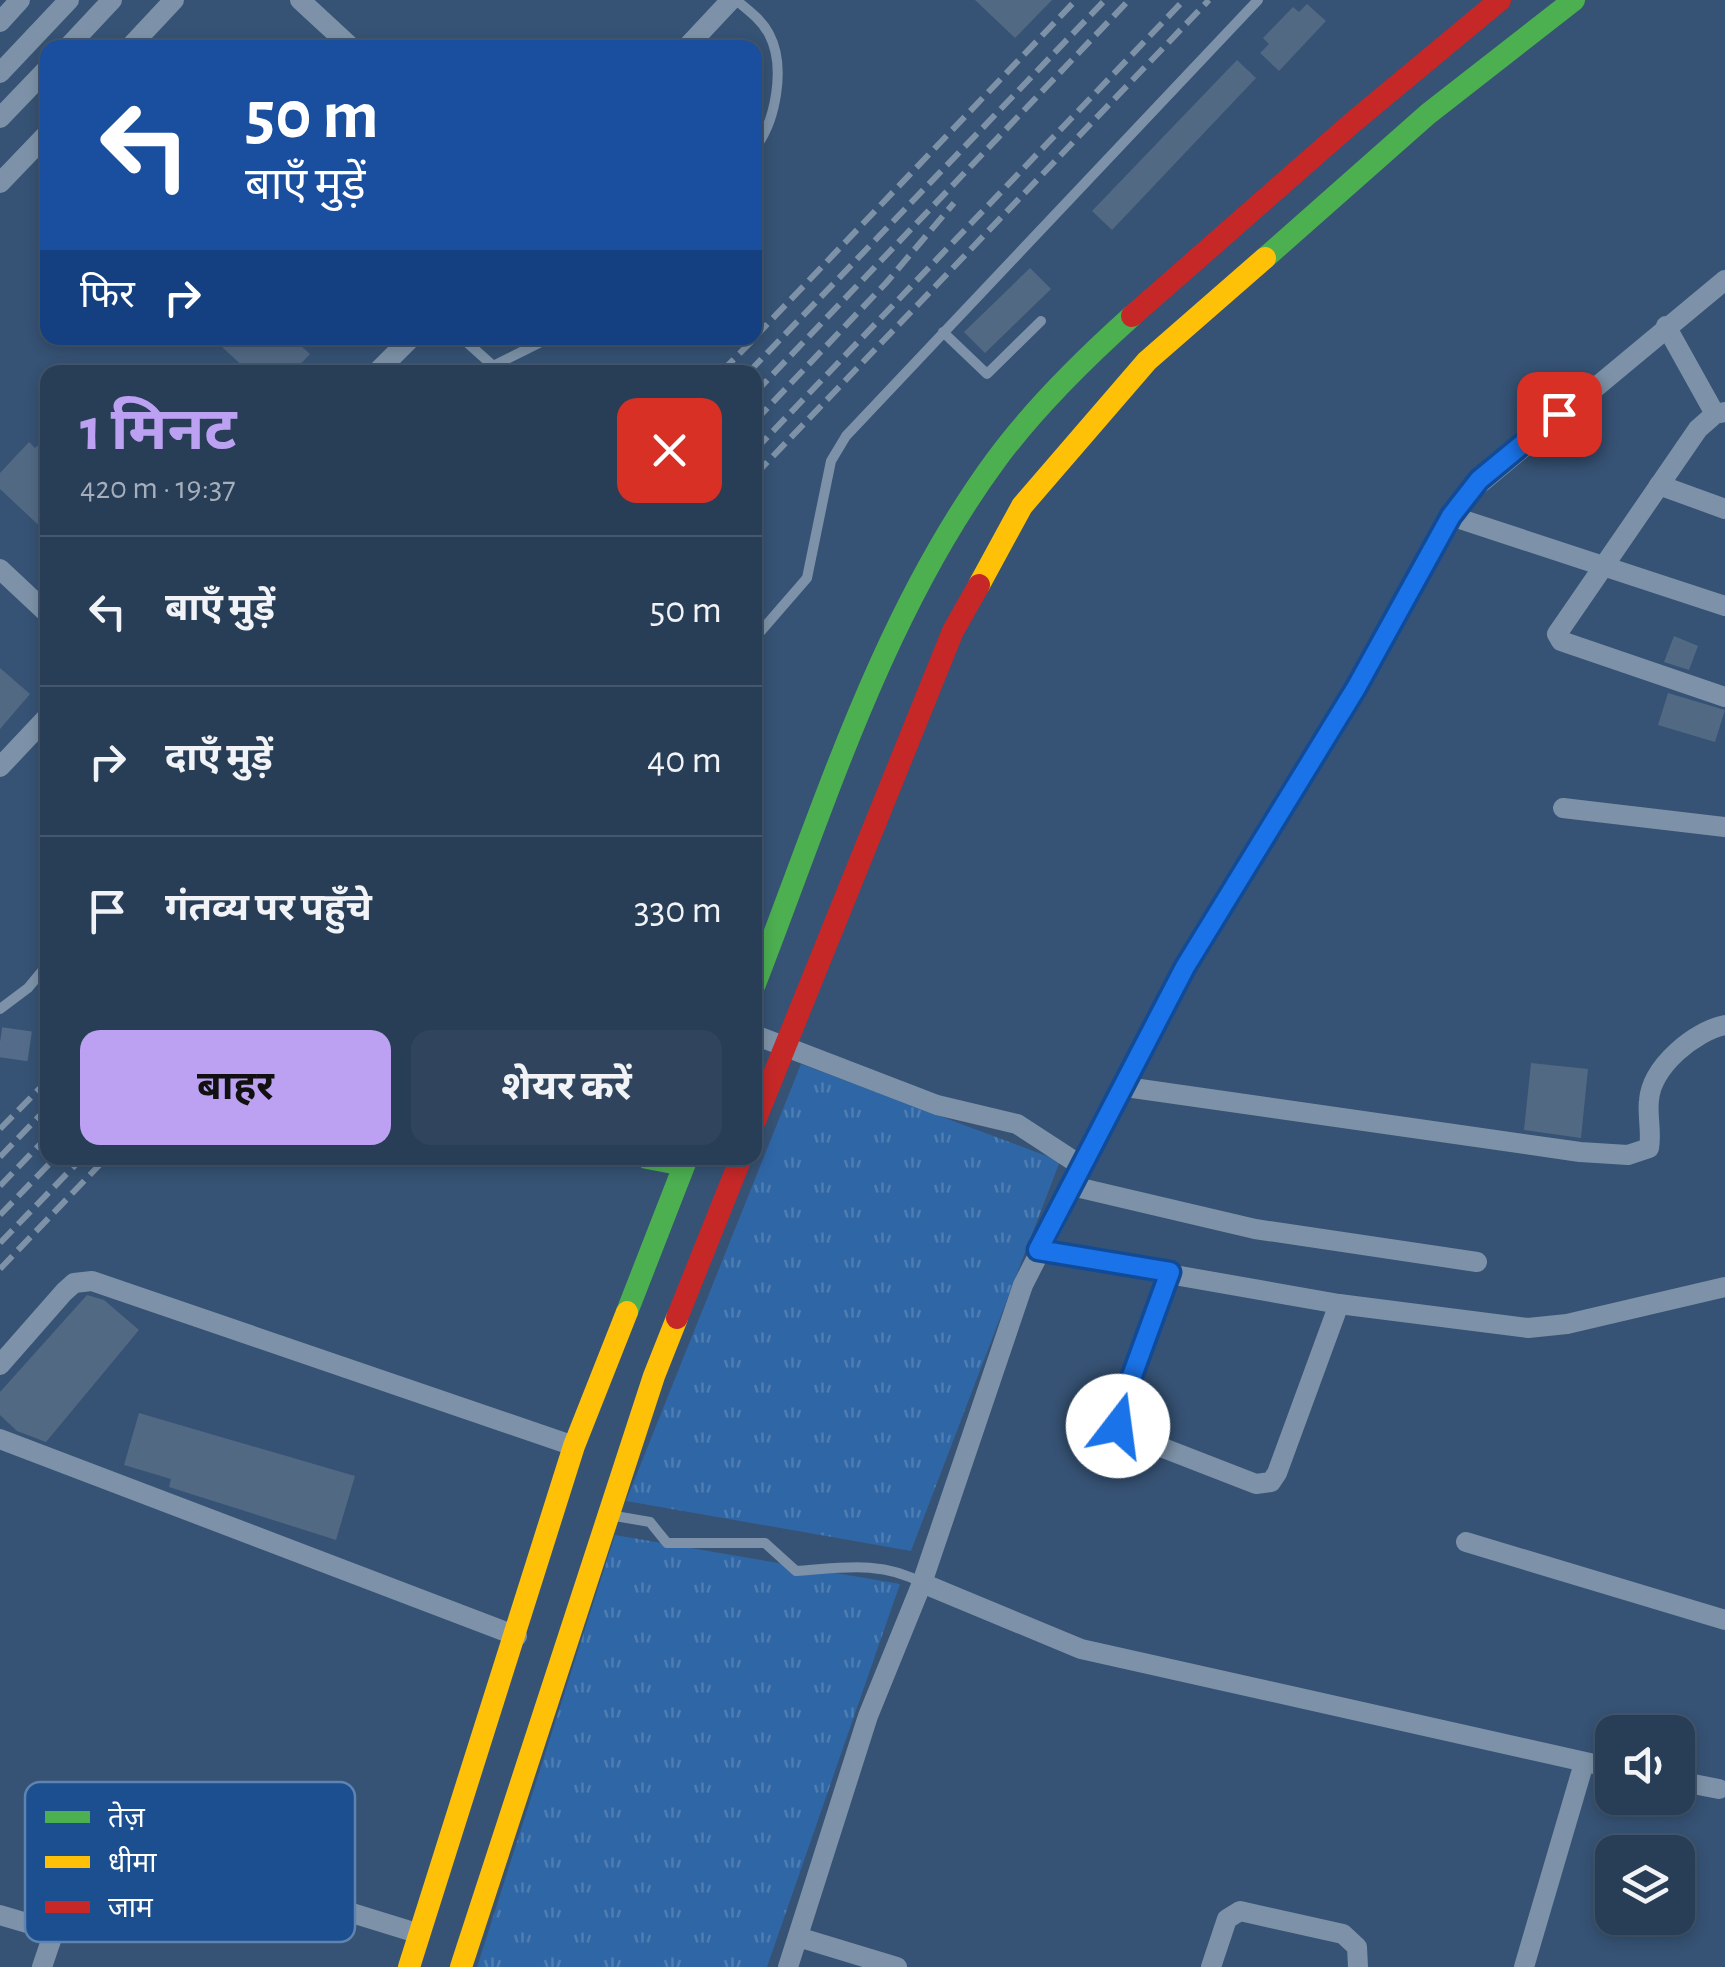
<!DOCTYPE html>
<html lang="hi">
<meta charset="utf-8">
<style>
:root{--surface:#283e57;--page:#30455d;--text:#f1f3f6;--muted:#a5aeba;--line:#44576d;--accent:#bca0f2}
body{margin:0;font-family:"Alegreya Sans","Noto Sans Devanagari",sans-serif;background:var(--page);color:var(--text);height:100vh;display:flex;flex-direction:column;font-size:38px;white-space:nowrap}
*{box-sizing:border-box;margin:0}
p{font-size:32px;color:var(--muted)}
.icon{flex:none;width:55px;height:55px;fill:none;stroke:currentColor;stroke-width:2;stroke-linecap:round;stroke-linejoin:round}
.map{position:relative;flex:1;overflow:hidden}
.details{position:absolute;left:40px;top:365px;width:722px;height:800px;display:flex;flex-direction:column;background:var(--surface);border-radius:20px;box-shadow:0 5px 15px #0003,0 0 0 2px var(--line)}
.details>*{flex:none}
.hud{position:absolute;left:40px;top:40px;width:722px;height:305px;border-radius:20px;box-shadow:0 5px 15px #0003,0 0 0 2px var(--line);background:#1a4fa0;color:#fff;overflow:hidden}
.tools{position:absolute;left:1595px;top:1715px;display:grid;gap:20px}
.tools a{display:grid;place-items:center;width:100px;height:100px;border-radius:20px;background:var(--surface);box-shadow:0 5px 15px #0003,0 0 0 2px var(--line);font-size:50px}
.pin{position:absolute;display:grid;place-items:center;width:85px;height:85px;color:#fff;margin:-42px;border-radius:20px;box-shadow:0 5px 15px #0006}
.me{position:absolute;width:110px;margin:-55px;rotate:15deg;stroke-linejoin:round;filter:drop-shadow(0 0 8px #0008)}
.turn{display:flex;align-items:center;gap:35px;height:210px;padding:0 40px;font-size:45px}
.turn .icon{width:130px;height:130px;stroke-width:2.5}
.turn b{display:block;font-size:70px;line-height:85px}
.then{display:flex;align-items:center;height:95px;padding:0 40px;background:#0003;gap:20px;font-size:38px}
.round{display:grid;place-items:center;flex:none;width:105px;height:105px;border-radius:20px;background:var(--page)}
.overview{display:flex;align-items:center;justify-content:space-between;height:170px;padding:0 40px}
h1{font-size:60px;font-weight:700;line-height:75px;color:var(--accent)}
.action{display:flex;gap:20px;margin-top:auto;padding:20px 40px}
.action a{flex:1;height:115px;border-radius:20px;background:var(--accent);color:#111;font-size:40px;font-weight:700;line-height:115px;text-align:center}
.action a+a{background:var(--page);color:var(--text)}
ul{padding:0;list-style:none}
li{display:flex;align-items:center;gap:30px;height:150px;padding:0 40px;border-top:2px solid var(--line)}
li div{flex:1}
li b{display:block;font-size:38px}
li em{font-style:normal}
.map>svg:first-child{display:block}
.grass{fill:url(#grass-tufts)}
.building{fill:#526984}
.lines{fill:none;stroke-linecap:round;stroke-linejoin:round}
.secondary-tunnel{stroke:#546c89;stroke-width:30;stroke-dasharray:30 15;stroke-linecap:butt}
.lane{stroke:#7d92a8;stroke-width:10}
.street{stroke:#7d92a8;stroke-width:20}
.fast{stroke:#4caf50;stroke-width:22}
.slow{stroke:#ffc107;stroke-width:22}
.jam{stroke:#c62828;stroke-width:22}
.rail{stroke:#7e92a7;stroke-width:6;stroke-dasharray:18 8;stroke-linecap:butt}
.route-casing{stroke:#114b97;stroke-width:25}
.route{stroke:#1a73e8;stroke-width:18}
.key{fill:#1b4f8f;stroke:#5f84b1;stroke-width:2.5}
.key-label{font-size:28px;fill:#fff}
</style>
<div class="map">
<svg width="1725" height="1967" viewBox="0 0 1725 1967">
<defs>
<pattern id="grass-tufts" width="24" height="20" patternUnits="userSpaceOnUse" patternTransform="scale(2.5)"><rect width="24" height="20" fill="#2f66a5"/><path d="M3 7l-1-3M5 7V3M7 7l1-3M15 17l-1-3M17 17v-4M19 17l1-3" fill="none" stroke="#4e7db2"/></pattern>
</defs>
<rect width="100%" height="100%" fill="#365274"/>
<g class="grass">
<polygon points="801,1064 1060,1161 911,1551 626,1501"/>
<polygon points="615,1535 900,1584 767,1967 477,1967"/>
</g>
<g class="building">
<polygon points="975,0 1052,0 1015,38"/>
<polygon points="1307,4 1326,21 1279,71 1260,53 1269,44 1263,38 1293,7 1299,12"/>
<polygon points="1237,60 1256,78 1112,230 1092,211"/>
<polygon points="1030,268 1051,289 985,353 964,332"/>
<polygon points="229,338 292,338 310,354 293,372 249,372 221,346"/>
<polygon points="48,435 48,534 0,489 0,473 29,442 35,448"/>
<polygon points="1674,636 1698,646 1689,670 1664,662"/>
<polygon points="0,668 30,694 0,729"/>
<polygon points="1668,693 1725,710 1715,742 1658,725"/>
<polygon points="1531,1063 1588,1069 1581,1138 1524,1130"/>
<polygon points="87,1295 104,1300 139,1330 46,1442 17,1431 0,1415 0,1392"/>
<polygon points="139,1413 355,1476 336,1540 169,1487 171,1479 124,1465"/>
</g>
<g class="lines">
<polyline class="secondary-tunnel" points="0,1042 48,1049"/>
<g class="lane">
<path d="M736 0C748 10 762 20 769 34 786 66 776 121 755 148"/>
<polyline points="943,332 987,374 1041,321"/>
<polyline points="462,338 500,372"/>
<polyline points="481,372 549,338"/>
<polyline points="755,638 807,578 831,461 846,436 1258,0"/>
<polyline points="0,1009 28,988 48,964"/>
<path d="M615 1516 650 1522 667 1543H765L796 1571C840 1568 882 1560 922 1583"/>
</g>
<g class="street">
<polyline points="300,0 352,48"/>
<polyline points="0,22 20,0"/>
<polyline points="67,48 112,0"/>
<polyline points="129,48 174,0"/>
<polyline points="686,48 731,0"/>
<polyline points="0,73 69,0"/>
<polyline points="0,118 48,68"/>
<polyline points="0,183 48,133"/>
<polyline points="1666,326 1715,414"/>
<polyline points="377,372 411,338"/>
<polyline points="1725,412 1715,414 1698,429 1557,634 1561,641 1725,697"/>
<polyline points="1659,485 1725,509"/>
<polyline points="1451,516 1725,606"/>
<polyline points="0,569 48,614"/>
<polyline points="0,767 48,716"/>
<polyline points="1563,808 1725,827"/>
<polyline points="755,1035 937,1105 1017,1124 1080,1165"/>
<path d="M1126 1087 1580 1152 1628 1155 1649 1148C1652 1132 1647 1116 1649 1100 1652 1066 1695 1031 1725 1025"/>
<polyline points="1072,1186 1255,1229 1477,1262"/>
<polyline points="1038,1251 1339,1304 1528,1328 1567,1324 1725,1287"/>
<polyline points="1171,1273 1117,1417 1119,1426 1135,1437 1256,1484 1271,1482 1277,1473 1339,1304"/>
<polyline points="0,1365 64,1292 74,1283 92,1281 574,1446"/>
<polyline points="0,1439 517,1636"/>
<polyline points="1466,1542 1725,1620"/>
<polyline points="922,1583 1081,1649 1612,1768"/>
<polyline points="1678,1781 1719,1789"/>
<polyline points="0,1915 54,1931"/>
<polyline points="798,1937 897,1967"/>
<polyline points="42,1967 83,1846 96,1834 420,1934"/>
<polyline points="788,1967 868,1716 922,1583 1023,1285 1185,967 1356,688 1465,496 1725,280"/>
<polyline points="1211,1967 1227,1919 1240,1911 1343,1934 1357,1947 1358,1967"/>
<polyline points="1524,1967 1584,1763"/>
</g>
<g class="fast">
<polyline points="1265,258 1428,114 1574,0"/>
<path d="M755 984C824 807 882 615 996 460 1035 407 1083 360 1132 316"/>
<polyline points="647,1158 684,1165"/>
<polyline points="627,1312 687,1158"/>
</g>
<g class="slow">
<polyline points="979,585 1022,506 1147,361 1265,258"/>
<polyline points="409,1967 574,1446 627,1312"/>
<polyline points="461,1967 654,1376 677,1318"/>
</g>
<g class="jam">
<polyline points="1132,316 1352,123 1500,0"/>
<polyline points="755,1121 953,631 979,585"/>
<polyline points="677,1318 741,1158"/>
</g>
<g class="rail">
<polyline points="755,337 1076,0"/>
<polyline points="721,372 755,338"/>
<polyline points="749,372 1105,0"/>
<polyline points="755,393 1129,0"/>
<polyline points="755,421 886,283 954,203"/>
<polyline points="755,450 1184,0"/>
<polyline points="755,475 1209,0"/>
<polyline points="0,1129 48,1080"/>
<polyline points="0,1157 48,1107"/>
<polyline points="0,1186 48,1136"/>
<polyline points="0,1215 55,1158"/>
<polyline points="0,1243 82,1158"/>
<polyline points="0,1269 106,1158"/>
</g>
</g>
<g class="lines">
<g class="route-casing">
<polyline id="route" points="1118,1426 1117,1417 1170,1272 1038,1250 1185,967 1356,688 1451,516 1479,480 1559,414"/>
</g>
<use href="#route" class="route"/>
</g>
<rect x="25" y="1782" width="330" height="160" rx="15" class="key"/>
<rect x="45" y="1811" width="45" height="12" fill="#4caf50"/>
<rect x="45" y="1856" width="45" height="12" fill="#ffc107"/>
<rect x="45" y="1901" width="45" height="12" fill="#c62828"/>
<g class="key-label">
<text x="108" y="1827">तेज़</text>
<text x="108" y="1872">धीमा</text>
<text x="108" y="1917">जाम</text>
</g>
</svg>
<div class="tools">
<a><svg class="icon" aria-label="sound" viewBox="0 0 24 24"><path d="M4 9h4l5-4v14l-5-4H4zM17 9q2 3 0 6"/></svg></a>
<a><svg class="icon" aria-label="layers" viewBox="0 0 24 24"><path d="M12 4l9 5-9 5-9-5zM3 14l9 5 9-5"/></svg></a>
</div>
<div class="pin" style="left:1559px;top:414px;background:#d93025"><svg class="icon" aria-label="arrive" viewBox="0 0 24 24"><path d="M6 21V4h12l-3 4 3 4H6"/></svg></div>
<svg class="me" style="left:1118px;top:1426px" viewBox="-20 -20 40 40"><circle r="19" fill="#fff"/><path d="M0-13L10 11 0 6-10 11z" fill="#1a73e8"/></svg>
<div class="hud">
<div class="turn"><svg class="icon" aria-label="left" viewBox="0 0 24 24"><path d="M17 20v-9H6M10 6l-5 5 5 5"/></svg><div><b>50 m</b>बाएँ मुड़ें</div></div>
<div class="then">फिर<svg class="icon" aria-label="right" viewBox="0 0 24 24"><path d="M7 20v-9h11M14 6l5 5-5 5"/></svg></div>
</div>
<section class="details">
<div class="overview"><div><h1>1 मिनट</h1><p>420 m · 19:37</p></div><a class="round" style="background:#d93025;color:#fff"><svg class="icon" aria-label="close" viewBox="0 0 24 24"><path d="M6 6l12 12M18 6L6 18"/></svg></a></div>
<ul>
<li><svg class="icon" aria-label="left" viewBox="0 0 24 24"><path d="M17 20v-9H6M10 6l-5 5 5 5"/></svg><div><b>बाएँ मुड़ें</b></div><em>50 m</em></li>
<li><svg class="icon" aria-label="right" viewBox="0 0 24 24"><path d="M7 20v-9h11M14 6l5 5-5 5"/></svg><div><b>दाएँ मुड़ें</b></div><em>40 m</em></li>
<li><svg class="icon" aria-label="arrive" viewBox="0 0 24 24"><path d="M6 21V4h12l-3 4 3 4H6"/></svg><div><b>गंतव्य पर पहुँचे</b></div><em>330 m</em></li>
</ul>
<div class="action"><a>बाहर</a><a>शेयर करें</a></div>
</section>
</div>
